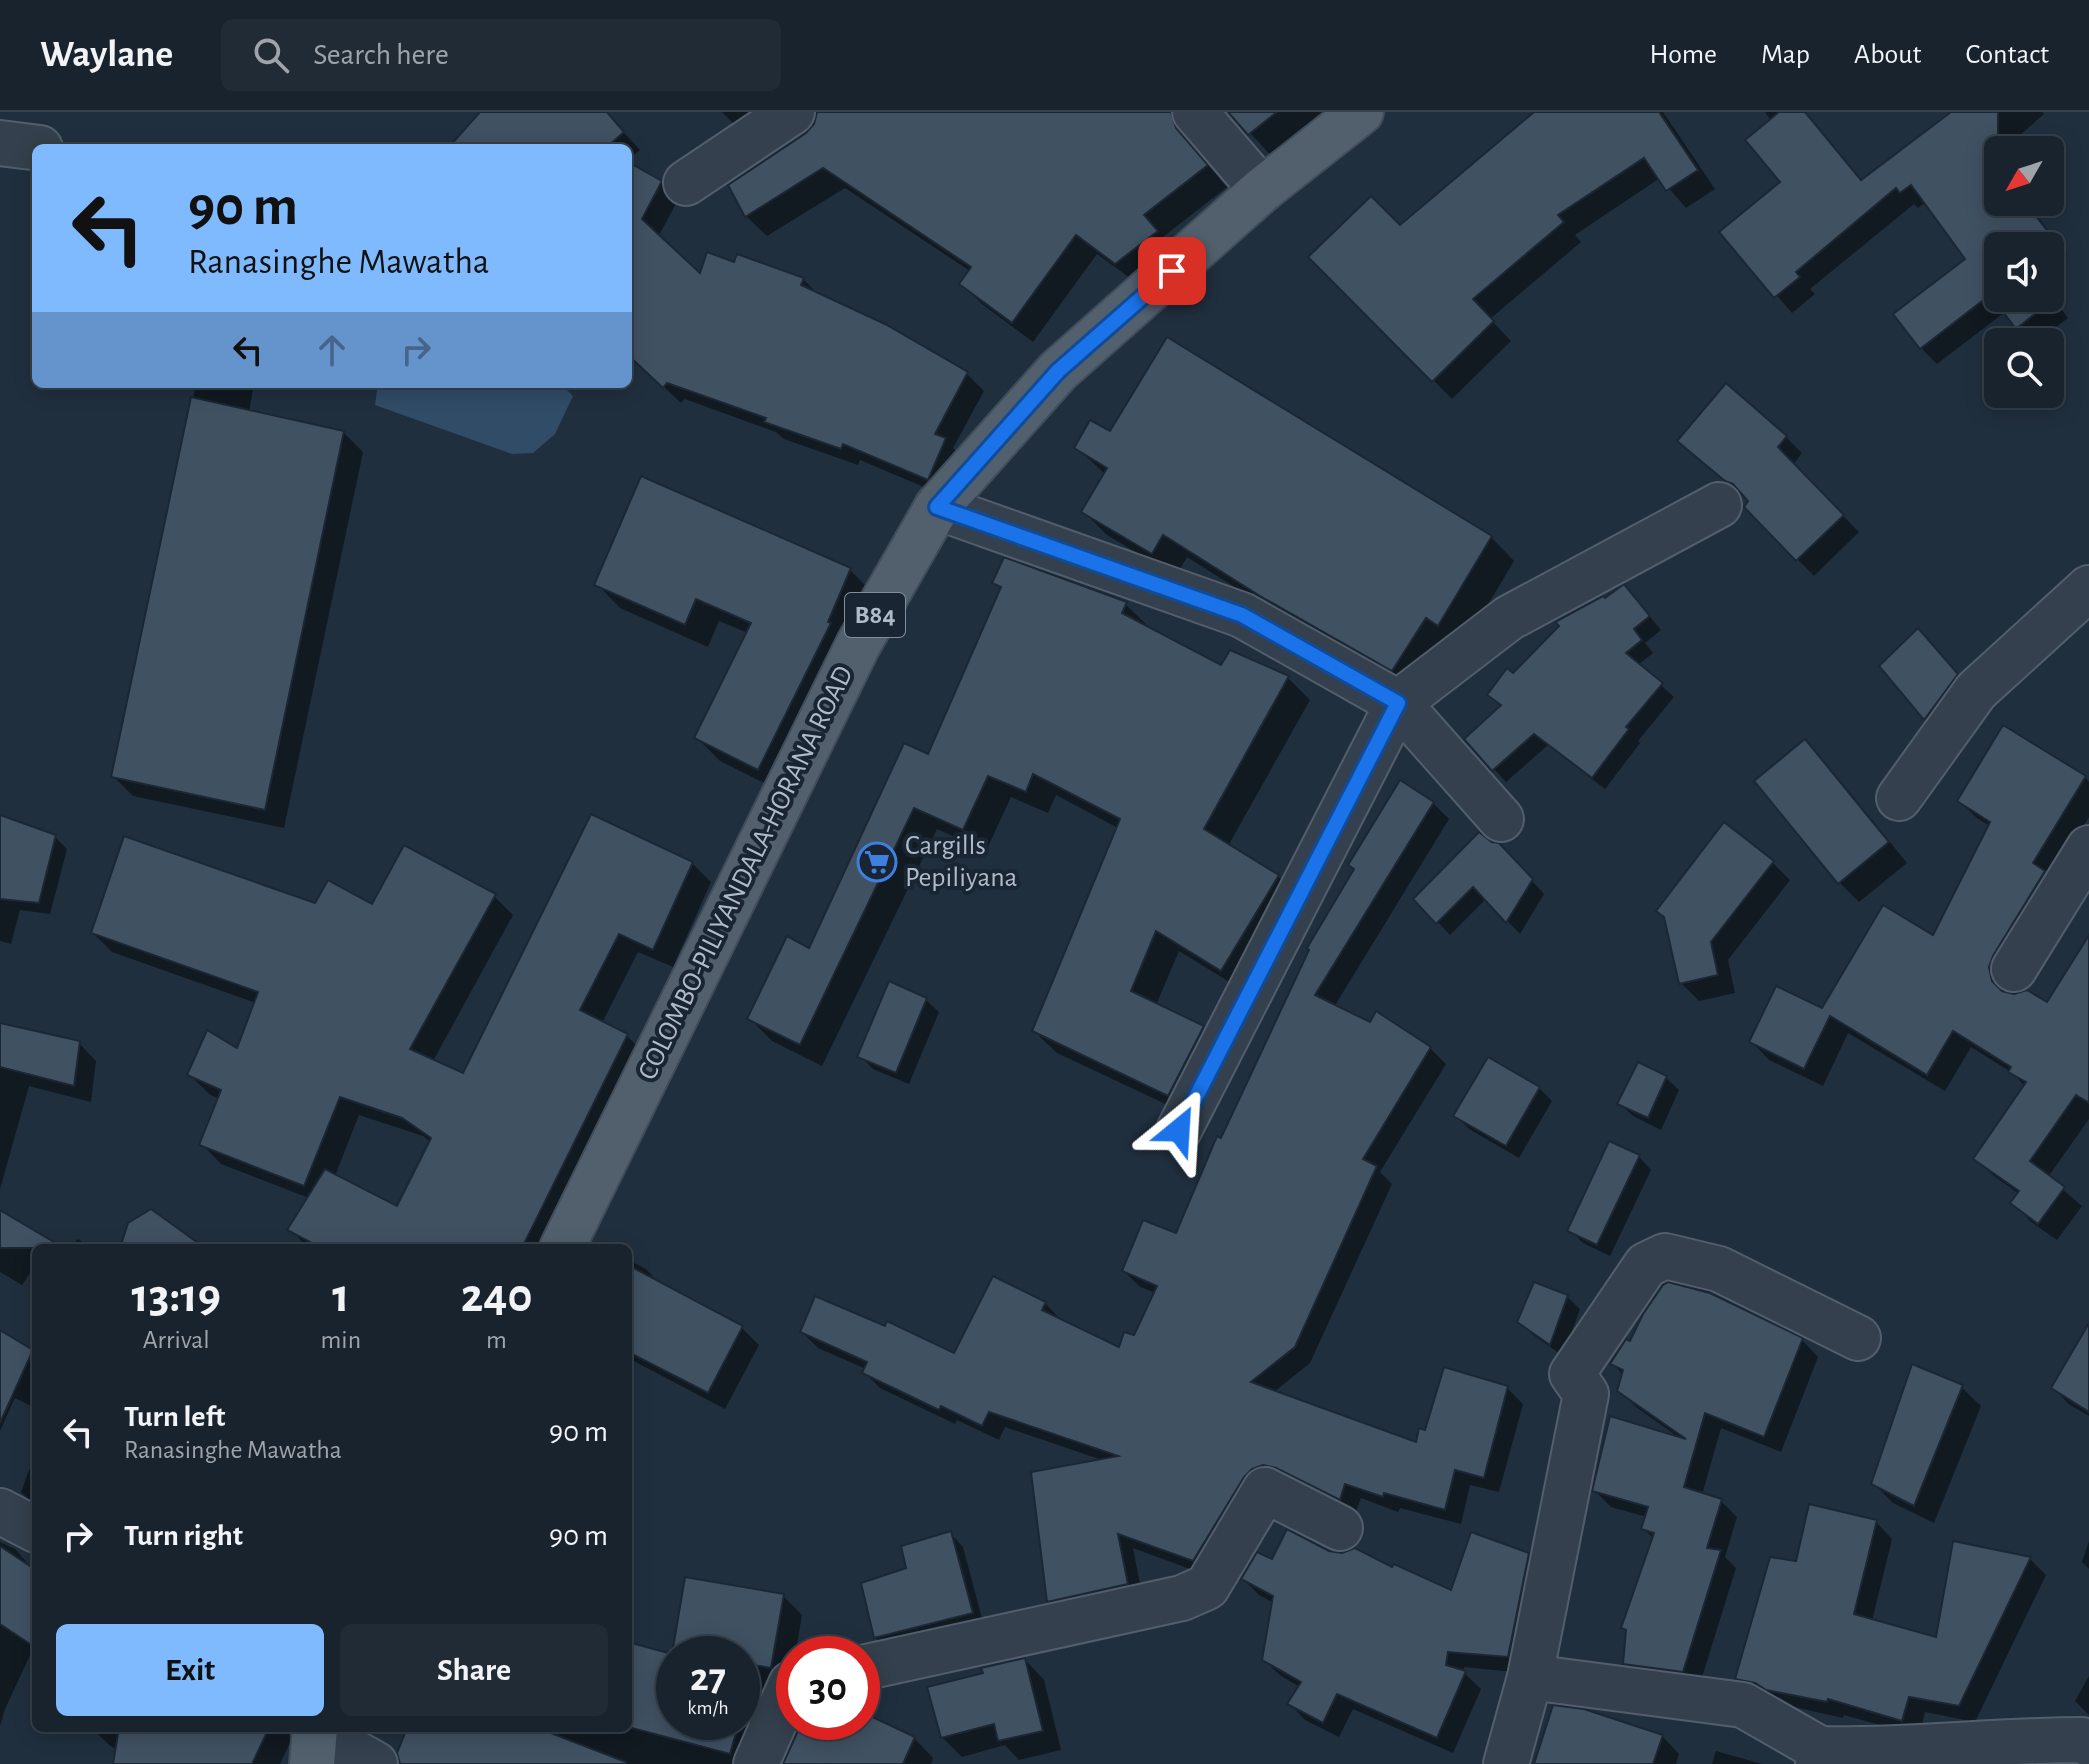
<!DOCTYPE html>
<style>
:root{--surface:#18232e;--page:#212b36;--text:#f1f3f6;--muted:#9fa4aa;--line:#36404a;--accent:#7fbaff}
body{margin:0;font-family:"Alegreya Sans",sans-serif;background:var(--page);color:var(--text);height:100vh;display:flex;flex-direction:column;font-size:30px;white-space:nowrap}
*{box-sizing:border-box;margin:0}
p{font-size:26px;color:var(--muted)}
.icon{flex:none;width:44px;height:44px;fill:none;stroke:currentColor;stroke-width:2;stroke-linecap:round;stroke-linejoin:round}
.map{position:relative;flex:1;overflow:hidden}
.details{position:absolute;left:32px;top:1132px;width:600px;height:488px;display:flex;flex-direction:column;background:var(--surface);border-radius:12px;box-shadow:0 4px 20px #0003,0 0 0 2px var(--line)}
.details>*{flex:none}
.hud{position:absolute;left:32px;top:32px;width:600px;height:244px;border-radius:12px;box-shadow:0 4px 20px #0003,0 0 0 2px var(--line);background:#7fbaff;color:#111;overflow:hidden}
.needle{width:52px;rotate:231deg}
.buttons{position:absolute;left:1984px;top:24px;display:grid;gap:16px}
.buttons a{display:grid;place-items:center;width:80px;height:80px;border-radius:12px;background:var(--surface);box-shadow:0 4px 20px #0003,0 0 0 2px var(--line);font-size:40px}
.speed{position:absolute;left:656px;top:1524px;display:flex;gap:16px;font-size:40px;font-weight:700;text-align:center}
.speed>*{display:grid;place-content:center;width:104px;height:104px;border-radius:50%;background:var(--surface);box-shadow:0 4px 20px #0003,0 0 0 2px var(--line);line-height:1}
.speed small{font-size:20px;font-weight:400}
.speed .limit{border:12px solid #d22;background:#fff;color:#111}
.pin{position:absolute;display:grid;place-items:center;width:68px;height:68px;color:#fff;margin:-34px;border-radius:16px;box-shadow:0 4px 12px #0006}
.me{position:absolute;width:88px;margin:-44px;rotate:27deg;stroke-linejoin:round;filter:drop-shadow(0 0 6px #0008)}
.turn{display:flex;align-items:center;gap:28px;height:168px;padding:0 24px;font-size:36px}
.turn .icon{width:104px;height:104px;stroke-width:2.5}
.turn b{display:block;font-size:56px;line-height:68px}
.lanes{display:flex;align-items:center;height:76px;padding:0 24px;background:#0003;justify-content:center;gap:40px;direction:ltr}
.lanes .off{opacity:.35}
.eta{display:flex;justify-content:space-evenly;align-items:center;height:136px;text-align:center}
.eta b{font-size:48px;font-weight:700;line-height:56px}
.action{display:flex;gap:16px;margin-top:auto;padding:16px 24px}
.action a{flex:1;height:92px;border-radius:12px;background:var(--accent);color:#111;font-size:32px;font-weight:700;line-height:92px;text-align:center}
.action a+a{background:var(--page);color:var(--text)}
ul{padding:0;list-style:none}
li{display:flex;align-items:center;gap:24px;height:104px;padding:0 24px}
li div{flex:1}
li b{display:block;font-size:30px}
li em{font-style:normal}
header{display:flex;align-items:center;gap:48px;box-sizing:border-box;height:112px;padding:0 40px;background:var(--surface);border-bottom:2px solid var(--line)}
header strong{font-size:38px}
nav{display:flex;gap:44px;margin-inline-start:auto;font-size:28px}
.search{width:560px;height:72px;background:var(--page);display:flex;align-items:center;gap:20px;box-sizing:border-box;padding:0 28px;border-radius:12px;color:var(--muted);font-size:30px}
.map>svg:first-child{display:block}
.water{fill:#314c67}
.shadow{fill:#0007;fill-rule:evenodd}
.building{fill:#405162;stroke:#1b2734;stroke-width:2}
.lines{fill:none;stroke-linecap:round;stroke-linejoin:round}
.minor-casing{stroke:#525e6b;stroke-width:48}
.major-casing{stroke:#404c59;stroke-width:48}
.minor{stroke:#34404d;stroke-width:44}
.major{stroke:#52606e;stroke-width:44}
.route-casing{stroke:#114b97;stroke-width:20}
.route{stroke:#1a73e8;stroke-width:14}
.labels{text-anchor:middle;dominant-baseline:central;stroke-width:8;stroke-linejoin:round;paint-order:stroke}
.shield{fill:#192532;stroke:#828e9c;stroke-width:2}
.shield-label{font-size:26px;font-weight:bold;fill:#afbbc9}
.poi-label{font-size:28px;fill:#afbbc9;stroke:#192532;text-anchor:start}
.street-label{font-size:28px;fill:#afbbc9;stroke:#192532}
</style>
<header>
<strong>Waylane</strong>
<div class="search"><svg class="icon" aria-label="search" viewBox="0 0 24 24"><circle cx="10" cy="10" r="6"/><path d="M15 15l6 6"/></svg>Search here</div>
<nav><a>Home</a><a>Map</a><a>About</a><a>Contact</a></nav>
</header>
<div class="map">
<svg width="2089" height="1652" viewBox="0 0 2089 1652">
<rect width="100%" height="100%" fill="#202f3e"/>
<polygon class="water" points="378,272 561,272 573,284 555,322 533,341 512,342 375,293"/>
<g class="shadow">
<polygon points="483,0 605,0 640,38 628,48 628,36 450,36"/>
<polygon points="722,0 798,0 752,31"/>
<polygon points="819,0 1185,0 1196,39 1227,75 1163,125 1177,141 1137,171 1097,142 1033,230 982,192 961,172 970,159 845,76 767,124 746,104 817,11"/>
<polygon points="1231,0 1327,0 1274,47"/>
<polygon points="1533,0 1663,0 1715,77 1686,96 1660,66 1575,123 1581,130 1490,207 1511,229 1452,287 1311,145 1400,116 1534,2"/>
<polygon points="1765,0 1805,0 1863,70 1954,0 2042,0 2044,2 2003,38 1998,38 1998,90 2027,90 2067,144 2050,157 2050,134 1998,134 1998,186 2050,186 2050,182 2068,206 2036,230 2031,230 2005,200 1937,252 1921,236 1968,147 1926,90 1918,96 1914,92 1810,177 1815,182 1792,201 1722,120 1783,70 1771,9"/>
<polygon points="628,52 660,70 678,88 658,125 701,164 735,152 803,167 820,184 967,262 984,279 953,336 962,345 945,384 860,348 858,353 784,327 776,320 685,287 681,291 628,241"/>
<polygon points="196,272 254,272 249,300 343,320 363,340 284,716 133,684 113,664"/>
<polygon points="1111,322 1491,425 1514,449 1462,536 1416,581 1285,507 1187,445 1176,464 1107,423 1084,400 1105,362 1077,336"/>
<polygon points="1786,325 1802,341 1793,353 1859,420 1814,464 1746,395 1749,387 1744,385 1680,329"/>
<polygon points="850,458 873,481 782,680 720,649 696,625 748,521 719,509 708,535 620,496 597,472"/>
<polygon points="995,470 1125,492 1148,514 1146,517 1222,556 1288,566 1310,588 1228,734 1278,764 1300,786 1244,879 1179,839 1156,893 1203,915 1225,937 1191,1004 1057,941 1034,919 1118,716 1056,683 1048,701 1011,685 986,739 937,717 822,954 772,929 750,907 810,838 929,644 1002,478"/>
<polygon points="1605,488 1636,488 1661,518 1645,531 1653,541 1638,553 1674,585 1638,629 1640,631 1605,677 1548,633 1506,670 1467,628 1502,595 1490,582"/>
<polygon points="1931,531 1969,576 1938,619 1881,554"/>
<polygon points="1805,630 1824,649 1907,751 1859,790 1840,771 1757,669"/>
<polygon points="2085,665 2089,670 2089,705 2051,767 2006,874 2008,882 2048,893 2089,827 2089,1007 2048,1065 2082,1094 2057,1128 2030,1109 2013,1091 2019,1082 1994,1064 1976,1047 2026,975 2011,960 1971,935 1945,979 1848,921 1823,974 1769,948 1752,930 1823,898 1934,826 1990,714 1977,706 1959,689"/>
<polygon points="1433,691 1449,707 1334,895 1430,936 1446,952 1380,1060 1392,1072 1310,1251 1274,1280 1417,1332 1427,1320 1507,1276 1523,1292 1499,1380 1470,1373 1461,1412 1400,1396 1398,1400 1361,1386 1355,1402 1268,1372 1209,1464 1133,1436 1143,1488 1065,1505 1049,1489 1105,1349 1005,1315 999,1328 957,1308 955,1312 880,1276 864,1260 866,1257 818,1236 802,1220 955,1244 1045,1191 1060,1207 1121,1237 1135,1225 1156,1181 1140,1175 1124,1159 1177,1124 1222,1029"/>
<polygon points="0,705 55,725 67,737 50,802 20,798 11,832 0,829"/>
<polygon points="1512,747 1544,782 1520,822 1486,787 1450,823 1416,787"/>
<polygon points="1772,750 1790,768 1728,848 1735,881 1699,889 1681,871 1667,807"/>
<path d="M692 751 711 770 673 855 638 840 602 911 627 924 646 943 550 1136H308L290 1117 309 1086 221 1052 202 1032 219 987 209 982 190 963 238 939 256 891 112 840 93 821 316 793 373 795 494 784 513 803 433 949 464 963ZM359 1003 423 1024 431 1030 398 1097 335 1064Z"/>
<polygon points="926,888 939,900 909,972 873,957 860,944"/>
<polygon points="0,913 79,931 96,949 91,990 29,974 0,1077"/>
<polygon points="1666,966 1679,978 1661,1018 1633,1004 1620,992"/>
<polygon points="1539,976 1552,989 1519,1046 1469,1017 1456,1004"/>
<polygon points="1639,1045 1651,1058 1610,1144 1583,1131 1570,1118"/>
<polygon points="0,1100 47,1136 36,1136 36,1152 22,1173 0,1160"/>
<polygon points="78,1127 90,1136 70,1136"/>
<polygon points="628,1148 646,1157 661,1173 741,1215 759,1233 725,1297 628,1246"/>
<polygon points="1567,1185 1580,1197 1563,1244 1532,1222 1519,1209"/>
<polygon points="0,1220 36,1243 36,1283 31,1294 15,1286 0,1319"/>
<polygon points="1802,1228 1818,1245 1781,1340 1721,1316 1702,1383 1721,1389 1737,1405 1725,1445 1736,1456 1699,1575 1642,1568 1625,1551 1654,1427 1644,1417 1647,1405 1611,1395 1594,1378 1681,1327 1636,1295 1619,1278 1624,1263 1612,1252"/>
<polygon points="2089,1234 2089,1304 2070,1293 2053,1276"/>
<polygon points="1961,1275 1981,1294 1934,1411 1893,1391 1874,1372"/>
<polygon points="32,1350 36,1352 36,1394 21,1380"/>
<polygon points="1876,1410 1892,1427 1872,1509 1937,1528 2030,1447 2046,1463 1975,1610 1925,1600 1919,1624 1844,1603 1843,1606 1785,1593 1754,1583 1737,1566 1797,1451"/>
<polygon points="951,1422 963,1435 984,1514 888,1538 875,1525 908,1457"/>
<polygon points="2089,1429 2089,1457 2082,1450"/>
<polygon points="0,1430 15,1437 36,1461 36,1539 33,1537 5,1597 0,1614"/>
<polygon points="1329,1440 1393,1458 1452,1481 1528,1442 1544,1459 1524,1561 1464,1555 1463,1560 1481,1577 1453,1641 1353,1597 1339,1625 1305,1608 1290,1592 1300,1575 1281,1564 1264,1548 1274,1491 1259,1483 1243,1467 1273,1450"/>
<path d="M687 1467 783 1484 802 1503 790 1574 751 1652H400L408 1616H628V1532L674 1544ZM674 1542H742V1610H674Z"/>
<polygon points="1025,1548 1044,1568 1061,1638 1019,1648 1005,1633 962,1645 942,1625 985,1562"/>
<polygon points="2089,1564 2089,1603 2075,1589"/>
<polygon points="862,1602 914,1626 933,1646 931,1652 785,1652 805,1610 862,1610"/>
<polygon points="92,1616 297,1616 280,1652 115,1652 117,1638 109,1633"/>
<polygon points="1662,1624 1679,1642 1676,1652 1536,1652"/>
<polygon points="1716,1639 1762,1652 1712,1652"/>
</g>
<g class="building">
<polygon points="480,0 607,0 624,20 606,36 448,36"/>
<polygon points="817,0 1171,0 1176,16 1208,53 1144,103 1158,119 1115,152 1076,123 1012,211 959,172 971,155 823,56 745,105 728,73 806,21 814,12"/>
<polygon points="1228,0 1277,0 1248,23"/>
<polygon points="1534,0 1659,0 1698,58 1666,79 1644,46 1558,103 1564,110 1473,187 1494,209 1432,270 1308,145 1371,84 1400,113"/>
<polygon points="1779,0 1805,0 1861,68 1951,0 1998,0 1998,90 2025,90 2053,126 2043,134 1998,134 1998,186 2050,184 2053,188 2016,217 1990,183 1920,237 1893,202 1965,147 1911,73 1900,81 1896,76 1796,160 1800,165 1774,186 1719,120 1780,70 1745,28"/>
<polygon points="628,50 662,69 642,107 700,161 707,140 734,150 737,142 804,166 801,173 885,212 968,260 935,322 946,326 928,368 843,332 841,337 764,310 766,306 667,271 663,276 628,243"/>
<polygon points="1167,225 1492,424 1438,514 1426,506 1392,559 1260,484 1163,423 1152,442 1081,400 1107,356 1074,336 1090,308 1110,319"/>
<polygon points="1726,271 1787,324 1778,335 1844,403 1796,449 1744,395 1748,389 1733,372 1725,369 1677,329"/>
<polygon points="191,285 344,319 265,698 111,665"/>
<polygon points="641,364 851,456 828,510 831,511 758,658 694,626 751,511 696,487 685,513 594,473"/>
<polygon points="1004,445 1127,490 1122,501 1221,553 1230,538 1289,564 1204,717 1279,763 1221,859 1156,819 1131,879 1204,914 1168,984 1032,919 1120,707 1033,662 1026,680 988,664 963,718 914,696 800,933 747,907 787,824 809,836 904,631 928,642 1001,475 992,471"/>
<polygon points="1624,472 1650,504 1634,517 1642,528 1626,541 1663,571 1626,615 1629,617 1592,666 1534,622 1492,659 1464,627 1501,593 1487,583 1507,556 1513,561 1559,514 1555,510 1603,484 1605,486"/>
<polygon points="1918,516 1958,562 1924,608 1879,554"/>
<polygon points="2003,613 2086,664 2033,751 2045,759 1993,844 1989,855 1992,869 2002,879 2014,882 2027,878 2047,890 2089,823 2089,991 2076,983 2030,1049 2065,1075 2038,1112 2010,1091 2019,1079 1973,1047 2026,970 2008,960 2011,955 1953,919 1927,963 1830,904 1804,957 1749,930 1776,874 1822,896 1883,793 1933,823 1990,710 1957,689"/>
<polygon points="1805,627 1889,730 1838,772 1754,669"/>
<polygon points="1400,668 1434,690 1315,883 1370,910 1376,899 1431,935 1363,1047 1377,1054 1295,1235 1251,1270 1416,1330 1419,1316 1425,1318 1444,1255 1508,1274 1484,1366 1455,1358 1445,1398 1384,1381 1383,1385 1345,1372 1340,1388 1276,1356 1263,1353 1252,1357 1244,1365 1193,1449 1118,1422 1128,1472 1047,1490 1031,1360 1118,1344 989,1300 982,1314 941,1294 939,1298 862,1261 867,1250 800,1220 815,1184 885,1214 887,1209 954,1241 993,1164 1046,1190 1042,1198 1119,1235 1124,1220 1134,1223 1157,1174 1122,1159 1143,1108 1176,1121 1217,1024 1221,1026 1309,838 1307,836 1354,757 1348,753"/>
<polygon points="591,702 693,750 653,838 619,822 580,898 628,922 522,1136 321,1136 287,1118 325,1057 397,1094 431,1026 402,1006 340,985 304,1074 199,1033 221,978 187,963 207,918 237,936 258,880 91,821 124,724 315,791 328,768 372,792 404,733 496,782 410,937 463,961"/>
<polygon points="0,703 56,723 39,791 0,787"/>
<polygon points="1724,710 1774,749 1711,830 1718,863 1679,872 1664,805 1656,799"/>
<polygon points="1479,720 1492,730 1499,731 1533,767 1506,811 1473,775 1436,812 1413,787"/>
<polygon points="889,869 927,886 896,961 857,945"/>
<polygon points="0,911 80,929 74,974 0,955"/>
<polygon points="1488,945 1540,975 1506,1034 1453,1004"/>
<polygon points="1638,950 1667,964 1648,1006 1617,992"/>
<polygon points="1609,1029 1640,1043 1597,1133 1567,1119"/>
<polygon points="151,1097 205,1136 120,1136 128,1111"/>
<polygon points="0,1098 64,1136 0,1136"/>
<polygon points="628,1153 743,1214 708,1281 628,1240"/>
<polygon points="1534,1170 1568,1183 1550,1233 1517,1210"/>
<polygon points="1668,1170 1710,1181 1803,1226 1764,1325 1705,1301 1684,1375 1722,1387 1707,1436 1721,1438 1683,1560 1623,1552 1626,1518 1621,1516 1654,1421 1641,1417 1648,1395 1592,1379 1610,1304 1686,1327 1617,1279 1623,1258 1610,1252 1626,1227 1630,1229 1643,1202 1663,1173"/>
<polygon points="2089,1211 2089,1300 2051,1276"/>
<polygon points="0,1218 33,1238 0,1311"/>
<polygon points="1912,1252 1963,1273 1914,1394 1871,1372"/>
<polygon points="1809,1392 1877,1408 1854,1502 1936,1525 1953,1429 2031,1445 1959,1594 1909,1585 1902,1609 1828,1587 1827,1590 1766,1578 1755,1571 1735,1567 1770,1445 1796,1449"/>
<polygon points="1287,1417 1329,1439 1342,1441 1355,1436 1392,1455 1394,1452 1451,1478 1471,1420 1529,1441 1508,1545 1448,1540 1446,1553 1466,1559 1437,1626 1337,1582 1323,1611 1287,1592 1301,1570 1262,1548 1273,1484 1241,1467 1257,1440 1272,1447"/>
<polygon points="951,1419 973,1501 874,1526 861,1471 906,1456 901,1434"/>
<polygon points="0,1434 36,1458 36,1536 0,1512"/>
<polygon points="685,1465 784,1482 771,1556 742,1551 742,1542 673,1542 674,1610 739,1610 730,1642 628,1615 628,1530 672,1542"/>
<polygon points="1025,1546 1043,1619 998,1629 994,1612 941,1626 927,1575 983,1561 981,1556"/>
<polygon points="1553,1593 1584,1597 1663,1623 1653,1652 1534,1652"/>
<polygon points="862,1600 915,1625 903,1652 783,1652 802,1610 862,1610"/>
<polygon points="119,1616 269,1616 252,1652 113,1652"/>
<polygon points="407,1616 538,1616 626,1650 625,1652 400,1652 397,1641"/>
</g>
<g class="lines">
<g class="minor-casing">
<g id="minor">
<polyline points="1195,0 1262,78"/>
<polyline points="0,31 40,36"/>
<polyline points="686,71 792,0"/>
<polyline points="937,395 1242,503 1398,591 1179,1018"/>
<polyline points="1899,686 1976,579 2089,476"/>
<polyline points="1501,707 1398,591 1509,506 1719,393"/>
<polyline points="2014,857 2089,736"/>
<polyline points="0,1399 36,1418"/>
<polyline points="862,1556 1182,1486 1207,1475 1265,1378 1340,1416"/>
<polyline points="1530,1565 1743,1593 1820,1637 1818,1652"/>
<polyline points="314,1618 375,1652"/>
<path d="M1820 1637C1908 1639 1995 1628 2082 1628L2089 1632"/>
<polyline points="756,1652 791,1572 794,1571"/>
<polyline points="1506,1652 1530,1565 1586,1282 1572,1262 1646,1153 1665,1144 1719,1157 1858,1226"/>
</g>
</g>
<g class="major-casing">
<g id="major">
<polyline points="562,1136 858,533 937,395 1058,259 1262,78 1361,0"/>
<polyline points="312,1652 315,1616"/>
</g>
</g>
<use href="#minor" class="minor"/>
<use href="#major" class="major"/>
</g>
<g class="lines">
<g class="route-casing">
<polyline id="route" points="1172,159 1058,259 937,395 1242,503 1398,591 1179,1018"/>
</g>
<use href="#route" class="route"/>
</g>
<defs>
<g id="supermarket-ring" transform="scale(2)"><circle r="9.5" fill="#192532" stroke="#3f7fe0" stroke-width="1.5"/><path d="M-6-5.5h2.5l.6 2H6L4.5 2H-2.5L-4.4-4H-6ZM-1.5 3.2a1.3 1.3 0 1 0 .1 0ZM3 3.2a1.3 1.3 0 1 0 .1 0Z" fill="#3f7fe0"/></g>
</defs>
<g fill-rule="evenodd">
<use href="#supermarket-ring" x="877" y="750"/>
</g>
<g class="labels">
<rect class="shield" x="845" y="481" width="60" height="44" rx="6"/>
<g class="shield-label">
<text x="875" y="503">B84</text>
</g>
<g class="poi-label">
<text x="905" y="734">Cargills<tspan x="905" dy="32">Pepiliyana</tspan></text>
</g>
<g class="street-label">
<text transform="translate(746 761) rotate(-64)">COLOMBO-PILIYANDALA-HORANA ROAD</text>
</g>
</g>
</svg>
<div class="buttons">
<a><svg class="needle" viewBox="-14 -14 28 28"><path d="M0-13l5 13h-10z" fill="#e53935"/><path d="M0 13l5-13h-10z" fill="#9fa4aa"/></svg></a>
<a><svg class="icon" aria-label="sound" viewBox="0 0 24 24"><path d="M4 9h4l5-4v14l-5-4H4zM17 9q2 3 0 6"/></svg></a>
<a><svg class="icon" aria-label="search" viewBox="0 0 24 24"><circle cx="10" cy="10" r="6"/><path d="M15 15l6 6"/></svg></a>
</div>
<div class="speed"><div>27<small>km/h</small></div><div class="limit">30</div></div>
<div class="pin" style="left:1172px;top:159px;background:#d93025"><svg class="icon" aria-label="arrive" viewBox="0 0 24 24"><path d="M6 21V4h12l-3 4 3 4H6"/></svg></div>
<svg class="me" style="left:1179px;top:1018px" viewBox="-20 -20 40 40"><path d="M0-17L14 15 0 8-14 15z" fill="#1a73e8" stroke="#fff" stroke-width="4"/></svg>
<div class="hud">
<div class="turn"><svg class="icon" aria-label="left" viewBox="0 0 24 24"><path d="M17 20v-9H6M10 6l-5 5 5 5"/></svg><div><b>90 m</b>Ranasinghe Mawatha</div></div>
<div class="lanes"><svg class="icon" aria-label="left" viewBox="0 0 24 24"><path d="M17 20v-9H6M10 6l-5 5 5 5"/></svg><svg class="icon off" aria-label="ahead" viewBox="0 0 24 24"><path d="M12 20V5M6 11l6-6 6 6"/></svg><svg class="icon off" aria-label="right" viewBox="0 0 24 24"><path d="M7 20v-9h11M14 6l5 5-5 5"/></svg></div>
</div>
<section class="details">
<div class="eta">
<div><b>13:19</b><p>Arrival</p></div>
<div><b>1</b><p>min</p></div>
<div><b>240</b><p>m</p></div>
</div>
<ul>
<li><svg class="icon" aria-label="left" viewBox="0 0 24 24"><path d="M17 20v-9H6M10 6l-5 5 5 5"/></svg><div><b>Turn left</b><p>Ranasinghe Mawatha</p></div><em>90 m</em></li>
<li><svg class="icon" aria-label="right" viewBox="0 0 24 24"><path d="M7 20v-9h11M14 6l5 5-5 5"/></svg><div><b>Turn right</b></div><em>90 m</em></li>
</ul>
<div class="action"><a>Exit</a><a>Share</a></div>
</section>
</div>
